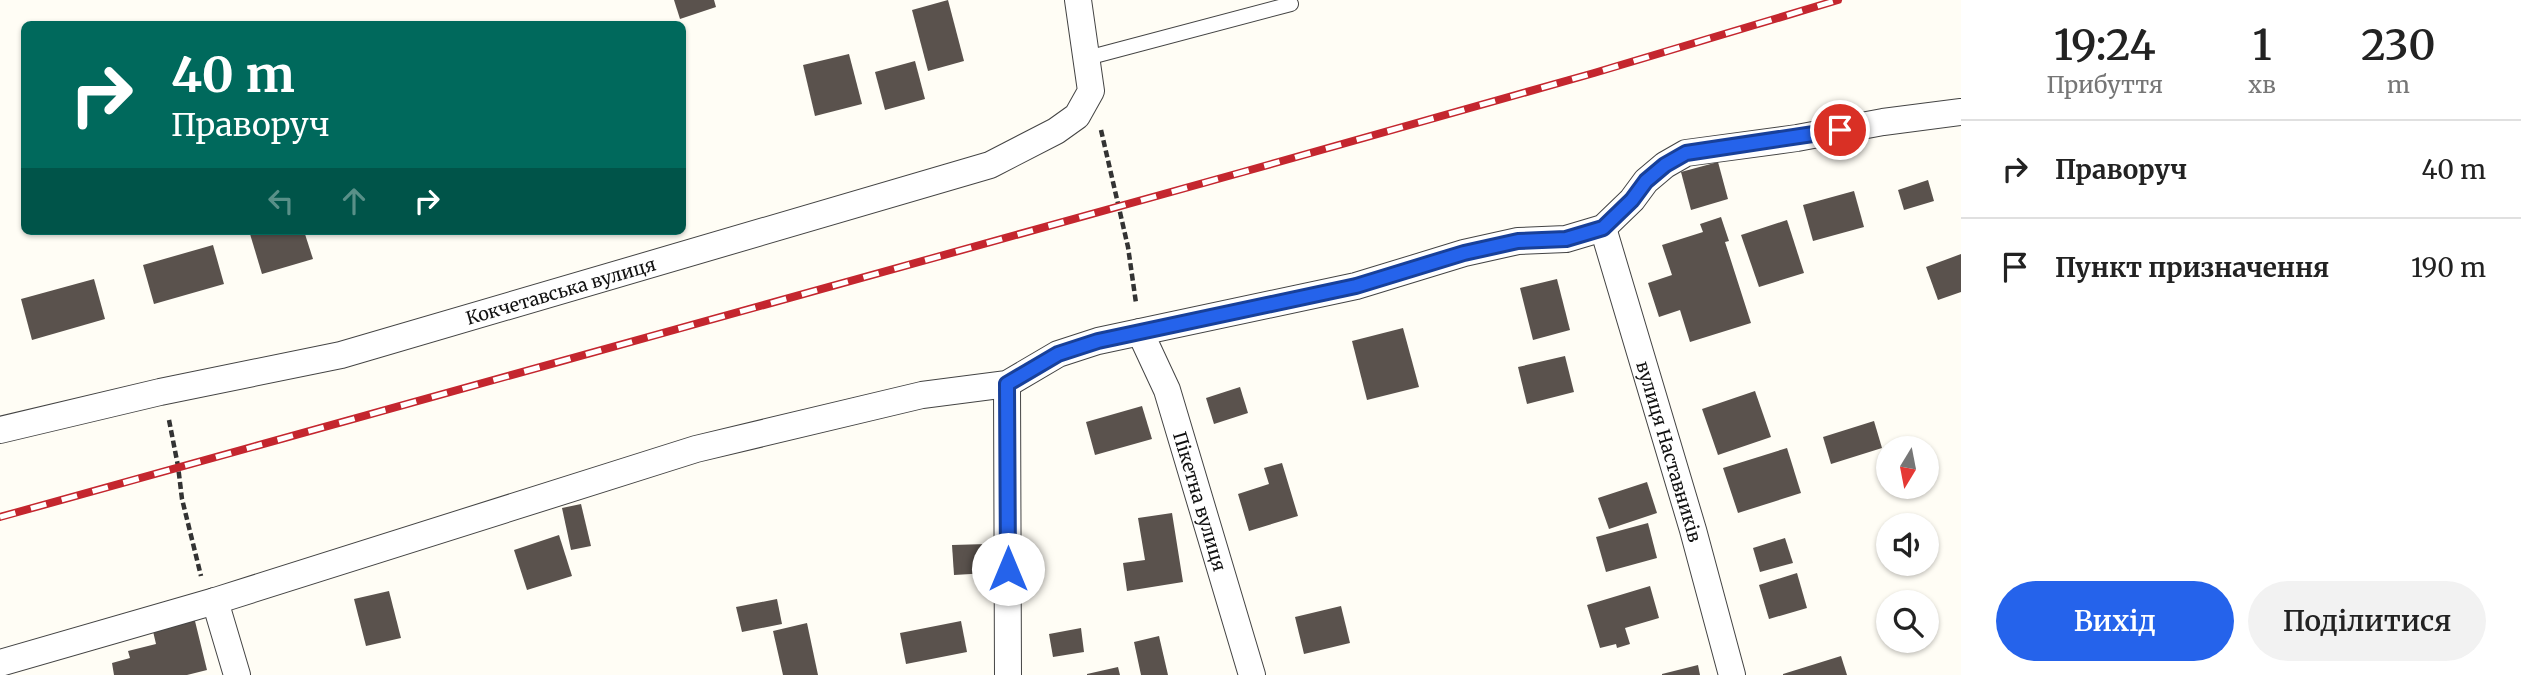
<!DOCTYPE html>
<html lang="uk">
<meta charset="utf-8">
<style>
:root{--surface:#fff;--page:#f2f2f2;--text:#222;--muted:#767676;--line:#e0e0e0;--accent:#2563eb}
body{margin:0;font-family:Merriweather,serif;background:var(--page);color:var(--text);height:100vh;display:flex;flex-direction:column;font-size:26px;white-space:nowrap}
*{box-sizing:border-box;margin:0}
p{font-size:23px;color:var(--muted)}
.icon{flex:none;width:38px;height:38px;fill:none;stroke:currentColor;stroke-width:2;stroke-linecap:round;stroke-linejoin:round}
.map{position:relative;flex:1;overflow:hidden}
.sheet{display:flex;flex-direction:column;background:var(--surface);width:560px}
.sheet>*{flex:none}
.hud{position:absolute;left:21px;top:21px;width:665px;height:214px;border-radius:10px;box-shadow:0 2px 5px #0004;background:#00695c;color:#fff;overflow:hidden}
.needle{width:46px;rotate:190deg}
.fabs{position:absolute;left:1876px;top:436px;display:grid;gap:14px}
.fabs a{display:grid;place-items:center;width:63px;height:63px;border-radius:50%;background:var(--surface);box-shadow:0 2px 5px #0004;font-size:35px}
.pin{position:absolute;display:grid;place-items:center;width:60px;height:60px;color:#fff;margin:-30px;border:4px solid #fff;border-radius:50%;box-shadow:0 2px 7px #0007}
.me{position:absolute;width:77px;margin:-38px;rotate:0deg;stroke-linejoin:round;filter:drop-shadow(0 0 5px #0008)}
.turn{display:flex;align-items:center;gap:24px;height:147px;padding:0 35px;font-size:32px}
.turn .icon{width:91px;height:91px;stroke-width:2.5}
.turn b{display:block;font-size:49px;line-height:60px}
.lanes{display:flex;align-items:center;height:66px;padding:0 35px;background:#0003;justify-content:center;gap:35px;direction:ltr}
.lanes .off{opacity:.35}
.eta{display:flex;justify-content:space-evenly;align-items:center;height:119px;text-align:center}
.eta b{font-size:42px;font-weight:600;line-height:49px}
.action{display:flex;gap:14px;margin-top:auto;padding:14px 35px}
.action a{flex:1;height:80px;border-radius:42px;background:var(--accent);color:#fff;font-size:28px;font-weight:600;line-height:80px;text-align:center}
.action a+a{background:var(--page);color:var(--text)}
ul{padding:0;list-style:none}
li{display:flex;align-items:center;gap:21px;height:98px;padding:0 35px;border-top:2px solid var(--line)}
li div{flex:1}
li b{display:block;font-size:26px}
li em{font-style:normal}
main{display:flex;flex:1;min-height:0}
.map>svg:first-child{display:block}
.building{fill:#5a524d}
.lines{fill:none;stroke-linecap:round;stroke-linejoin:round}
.lane-casing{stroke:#444;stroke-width:16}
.street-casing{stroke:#444;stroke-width:28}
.path{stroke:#333;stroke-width:4.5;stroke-dasharray:7 3.5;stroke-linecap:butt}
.lane{stroke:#fff;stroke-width:14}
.street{stroke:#fff;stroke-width:26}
.rail-casing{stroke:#c4262e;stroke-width:8}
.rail{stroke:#fff;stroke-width:5;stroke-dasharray:16;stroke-linecap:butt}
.route-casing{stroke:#184099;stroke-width:18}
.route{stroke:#2563eb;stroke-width:12}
.labels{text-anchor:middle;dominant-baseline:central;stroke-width:7;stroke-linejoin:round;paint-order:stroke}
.street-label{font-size:18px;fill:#111;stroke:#fff}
</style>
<main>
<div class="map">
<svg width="1961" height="675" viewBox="0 0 1961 675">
<rect width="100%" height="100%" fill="#fffdf5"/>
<g class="building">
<polygon points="674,0 714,0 716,7 680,19"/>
<polygon points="948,0 964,61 928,71 912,10"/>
<polygon points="849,54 862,104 815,116 803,65"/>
<polygon points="915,61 925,99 885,110 875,72"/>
<polygon points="1718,162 1728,199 1691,210 1681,172"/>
<polygon points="1928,180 1934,201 1904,210 1898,190"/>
<polygon points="1854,191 1864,227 1813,241 1803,205"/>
<polygon points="1721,217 1729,241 1725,242 1751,323 1690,342 1680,310 1659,317 1648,283 1672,275 1662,245 1703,232 1700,224"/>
<polygon points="1787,220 1804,273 1759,287 1741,235"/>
<polygon points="261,231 304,231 313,259 262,274 250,234"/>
<polygon points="213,245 224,284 154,304 143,265"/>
<polygon points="1961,254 1961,292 1938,300 1926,267"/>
<polygon points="94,279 105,319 32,340 21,299"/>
<polygon points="1557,279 1570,330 1533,340 1520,288"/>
<polygon points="1403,328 1419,387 1367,400 1352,341"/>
<polygon points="1565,356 1574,392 1527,404 1518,367"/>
<polygon points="1240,387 1248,413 1214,424 1206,398"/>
<polygon points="1755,391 1771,437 1718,455 1702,409"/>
<polygon points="1142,406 1152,439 1095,455 1086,422"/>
<polygon points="1874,421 1882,448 1831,464 1823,437"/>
<polygon points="1787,448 1801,493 1738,513 1723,468"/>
<polygon points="1282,463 1298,516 1249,531 1238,494 1269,484 1264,468"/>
<polygon points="1647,482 1657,513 1609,529 1598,498"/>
<polygon points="581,504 591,546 571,550 562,508"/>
<polygon points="1172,513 1183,582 1127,591 1123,563 1145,560 1138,518"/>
<polygon points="1648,523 1657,558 1606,572 1596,537"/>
<polygon points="559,535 572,576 527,590 514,550"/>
<polygon points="1785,538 1793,563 1760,572 1753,548"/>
<polygon points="987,544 988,573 954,575 952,545"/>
<polygon points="1797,573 1807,608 1769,619 1759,585"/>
<polygon points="1650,586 1659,618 1625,628 1630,644 1617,648 1616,644 1600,648 1587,605"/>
<polygon points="389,591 401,638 366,646 354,599"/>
<polygon points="777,599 782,624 742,632 736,607"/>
<polygon points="1341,606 1350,643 1304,654 1295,617"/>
<polygon points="194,617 207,670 187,675 114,675 112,663 130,658 128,651 156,644 152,627"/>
<polygon points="961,621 967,652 906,664 900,633"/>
<polygon points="807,623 818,675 783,675 773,631"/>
<polygon points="1081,628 1084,652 1053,657 1049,634"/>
<polygon points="1159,636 1168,675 1141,675 1134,642"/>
<polygon points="1841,656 1847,675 1783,675 1783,674"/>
<polygon points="1698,665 1700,675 1662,675 1662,674"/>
<polygon points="1118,667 1120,675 1087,675 1087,674"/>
</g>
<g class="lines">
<g class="lane-casing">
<polyline id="lane" points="1087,58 1291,4"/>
</g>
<g class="street-casing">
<g id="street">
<path id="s1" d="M1603 228 1693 530 1732 675"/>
<path id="s2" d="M1140 332 1167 390 1252 675"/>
<polyline points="1007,384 1008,675"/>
<path id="s3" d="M0 430 160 392 341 355 990 165 1056 131 1077 116 1091 91 1078 0"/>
<polyline points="215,601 237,675"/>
<polyline points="0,663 215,601 696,449 922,395 1007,384 1058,354 1098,341 1356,286 1464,253 1518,241 1566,239 1603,228 1632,200 1646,181 1665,165 1686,153 1797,138 1883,122 1961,112"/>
</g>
</g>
<g class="path">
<polyline points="1101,130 1128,247 1136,303"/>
<polyline points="169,420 178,466 182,499 201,576"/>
</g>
<use href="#lane" class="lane"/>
<use href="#street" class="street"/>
<g class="rail-casing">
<polyline id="rail" points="0,517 1243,172 1594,73 1838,0"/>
</g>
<use href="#rail" class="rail"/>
</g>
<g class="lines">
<g class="route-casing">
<polyline id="route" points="1008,569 1007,384 1058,354 1098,341 1356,286 1464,253 1518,241 1566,239 1603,228 1632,200 1646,181 1665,165 1686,153 1840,130"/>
</g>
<use href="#route" class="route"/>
</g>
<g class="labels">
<g class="street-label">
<text stroke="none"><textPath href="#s3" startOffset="578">Кокчетавська вулиця</textPath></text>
<text stroke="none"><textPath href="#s1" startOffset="233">вулиця Наставників</textPath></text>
<text stroke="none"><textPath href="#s2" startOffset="180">Пікетна вулиця</textPath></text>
</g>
</g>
</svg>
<div class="fabs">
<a><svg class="needle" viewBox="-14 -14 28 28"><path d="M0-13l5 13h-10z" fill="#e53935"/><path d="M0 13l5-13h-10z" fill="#767676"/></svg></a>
<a><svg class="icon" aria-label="sound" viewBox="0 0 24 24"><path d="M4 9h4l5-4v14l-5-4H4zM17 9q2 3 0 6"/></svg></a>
<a><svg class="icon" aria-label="search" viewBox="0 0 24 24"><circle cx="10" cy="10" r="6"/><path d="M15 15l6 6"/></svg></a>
</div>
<div class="pin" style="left:1840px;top:130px;background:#d93025"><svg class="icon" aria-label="arrive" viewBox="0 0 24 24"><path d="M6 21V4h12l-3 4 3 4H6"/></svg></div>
<svg class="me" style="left:1008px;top:569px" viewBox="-20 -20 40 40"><circle r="19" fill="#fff"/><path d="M0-13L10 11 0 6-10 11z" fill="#2563eb"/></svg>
<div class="hud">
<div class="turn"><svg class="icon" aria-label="right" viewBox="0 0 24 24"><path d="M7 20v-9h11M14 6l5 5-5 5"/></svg><div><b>40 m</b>Праворуч</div></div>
<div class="lanes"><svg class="icon off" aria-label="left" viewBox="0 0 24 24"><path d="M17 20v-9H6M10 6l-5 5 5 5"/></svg><svg class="icon off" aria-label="ahead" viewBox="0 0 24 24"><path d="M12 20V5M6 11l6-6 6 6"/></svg><svg class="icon" aria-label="right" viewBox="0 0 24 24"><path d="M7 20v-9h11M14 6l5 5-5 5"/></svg></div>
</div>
</div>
<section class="sheet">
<div class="eta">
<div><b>19:24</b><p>Прибуття</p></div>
<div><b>1</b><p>хв</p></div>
<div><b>230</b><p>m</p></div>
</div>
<ul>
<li><svg class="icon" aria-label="right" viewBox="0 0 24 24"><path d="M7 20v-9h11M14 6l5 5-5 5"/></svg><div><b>Праворуч</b></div><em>40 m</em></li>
<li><svg class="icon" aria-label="arrive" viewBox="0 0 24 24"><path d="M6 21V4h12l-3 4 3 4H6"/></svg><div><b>Пункт призначення</b></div><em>190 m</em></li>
</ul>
<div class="action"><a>Вихід</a><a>Поділитися</a></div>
</section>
</main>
